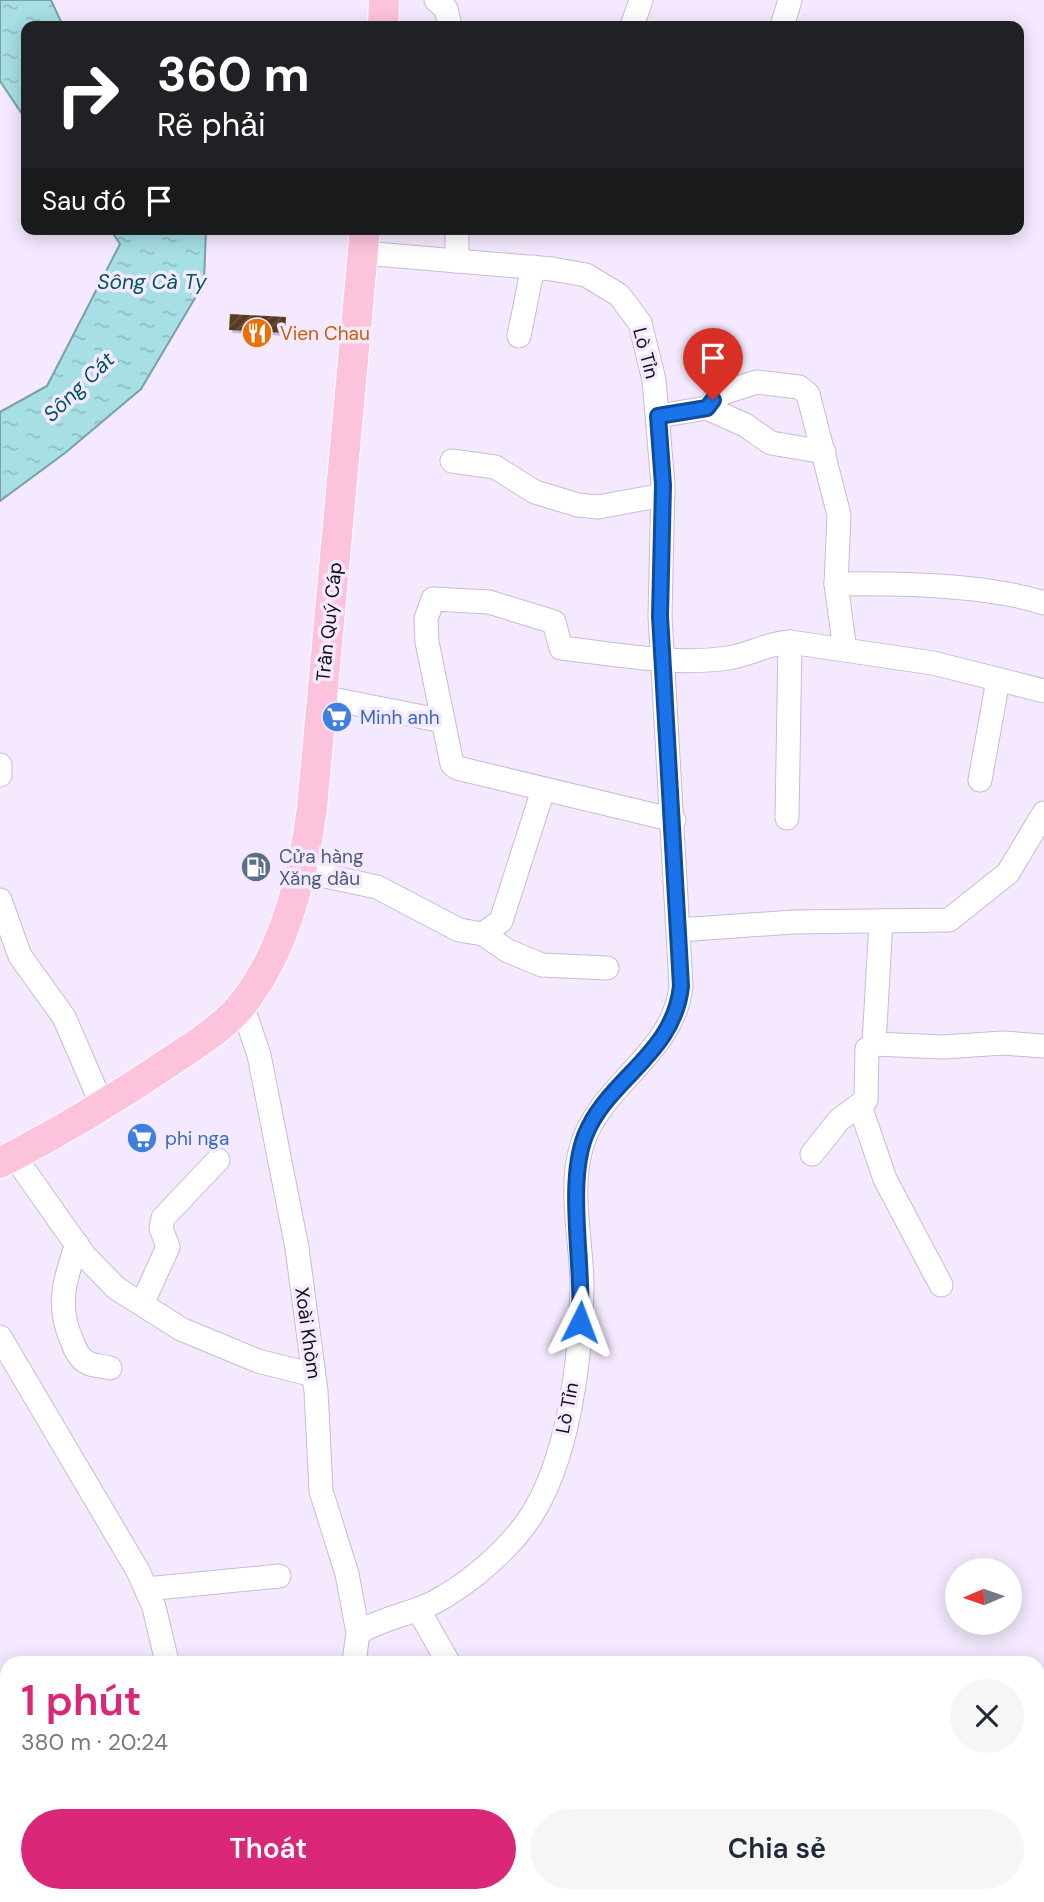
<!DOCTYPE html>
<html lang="vi">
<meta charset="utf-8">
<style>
:root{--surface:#fff;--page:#f6f6f7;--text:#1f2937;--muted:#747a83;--accent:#db2777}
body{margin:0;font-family:"DM Sans",sans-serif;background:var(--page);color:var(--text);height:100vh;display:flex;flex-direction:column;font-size:26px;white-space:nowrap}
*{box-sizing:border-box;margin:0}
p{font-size:23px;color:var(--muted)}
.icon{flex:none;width:38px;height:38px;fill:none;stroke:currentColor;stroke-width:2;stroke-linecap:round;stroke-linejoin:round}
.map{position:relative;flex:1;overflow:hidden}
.panel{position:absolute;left:0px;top:1656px;width:1045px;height:247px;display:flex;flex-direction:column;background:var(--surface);border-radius:21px 21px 0 0;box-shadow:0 4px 18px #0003}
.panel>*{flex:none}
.top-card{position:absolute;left:21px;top:21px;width:1003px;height:214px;border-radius:14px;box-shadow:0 4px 18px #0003;background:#202124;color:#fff;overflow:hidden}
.needle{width:46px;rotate:268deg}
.fabs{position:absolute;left:945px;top:1558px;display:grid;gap:14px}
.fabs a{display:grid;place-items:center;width:77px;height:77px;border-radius:50%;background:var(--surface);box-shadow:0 4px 18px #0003;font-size:35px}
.pin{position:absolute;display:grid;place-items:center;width:60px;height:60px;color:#fff;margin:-72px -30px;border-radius:50% 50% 50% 0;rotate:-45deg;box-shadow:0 0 7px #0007}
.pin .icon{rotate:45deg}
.me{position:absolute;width:77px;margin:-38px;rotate:3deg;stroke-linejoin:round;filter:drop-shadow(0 0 5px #0008)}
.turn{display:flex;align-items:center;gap:24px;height:147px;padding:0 21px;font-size:32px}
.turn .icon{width:91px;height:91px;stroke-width:2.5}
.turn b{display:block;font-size:49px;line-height:60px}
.then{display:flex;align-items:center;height:66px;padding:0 21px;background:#0003;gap:14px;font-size:26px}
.round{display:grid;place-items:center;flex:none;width:74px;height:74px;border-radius:37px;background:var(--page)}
.headline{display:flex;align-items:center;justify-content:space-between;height:119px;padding:0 21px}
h1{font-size:42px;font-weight:600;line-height:52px;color:var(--accent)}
.cta{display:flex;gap:14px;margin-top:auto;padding:14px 21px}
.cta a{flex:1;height:80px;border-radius:42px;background:var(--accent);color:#fff;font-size:28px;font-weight:600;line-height:80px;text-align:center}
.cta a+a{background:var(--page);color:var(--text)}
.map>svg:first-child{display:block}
.water{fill:url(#water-ripples);stroke:#7aa0a6;stroke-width:2}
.shadow{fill:#0003}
.building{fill:url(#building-hatch)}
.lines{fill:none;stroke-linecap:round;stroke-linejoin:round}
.minor-casing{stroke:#c8bbd4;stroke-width:25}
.major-casing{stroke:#fff;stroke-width:32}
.minor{stroke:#fff;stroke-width:23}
.major{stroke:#fdc3dd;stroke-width:30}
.route-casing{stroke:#114b97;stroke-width:18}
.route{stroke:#1a73e8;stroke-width:12}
.labels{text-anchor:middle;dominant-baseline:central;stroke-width:7;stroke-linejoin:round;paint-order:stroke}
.food-label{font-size:19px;fill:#c56008;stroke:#f4e9fe;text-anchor:start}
.street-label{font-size:19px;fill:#130e17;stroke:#f4e9fe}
.shop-label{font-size:19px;fill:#366cbe;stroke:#f4e9fe;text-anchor:start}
.service-label{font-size:19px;fill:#4e5e75;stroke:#f4e9fe;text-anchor:start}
.water-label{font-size:21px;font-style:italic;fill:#00555b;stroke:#f4e9fe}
</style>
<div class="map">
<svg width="1044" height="1902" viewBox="0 0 1044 1902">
<defs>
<pattern id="water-ripples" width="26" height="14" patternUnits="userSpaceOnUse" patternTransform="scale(1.75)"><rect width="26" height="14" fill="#a6dfe4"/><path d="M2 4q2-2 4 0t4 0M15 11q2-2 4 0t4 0" fill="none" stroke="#8ebec3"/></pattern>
<pattern id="building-hatch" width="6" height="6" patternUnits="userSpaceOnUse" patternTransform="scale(1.75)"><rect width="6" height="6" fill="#593921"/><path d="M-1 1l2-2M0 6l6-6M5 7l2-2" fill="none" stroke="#6c523f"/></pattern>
</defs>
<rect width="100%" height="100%" fill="#f4e9fe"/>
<g class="water">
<polygon points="0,0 51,0 63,26 26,26 26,120 0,81"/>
<polygon points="110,229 206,229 204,283 141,389 65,453 0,501 0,412 47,386 120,244"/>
</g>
<polygon class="shadow" points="285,318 287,336 233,333 231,329"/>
<polygon class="building" points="230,314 286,317 285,333 229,330"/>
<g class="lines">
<g class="minor-casing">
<g id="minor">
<polyline points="436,0 446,9 450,26"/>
<polyline points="632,26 641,0"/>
<polyline points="782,26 790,0"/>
<polyline points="457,229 457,261"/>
<polyline points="519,336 533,267"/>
<polyline points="707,408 745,425 771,443 824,452"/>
<polyline points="658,416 707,408 722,393 757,382 799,387 808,394 839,515 836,584 845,650"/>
<polyline points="452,461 495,467 535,492 578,505 598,507 663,495"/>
<path d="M836 584C897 583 986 584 1044 603"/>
<polyline points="322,697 443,721"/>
<polyline points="0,765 0,775"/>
<polyline points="980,780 998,680"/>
<polyline points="787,818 790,642"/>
<path d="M674 820 457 768 452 764 427 642 426 619 433 599 489 602 554 622 561 648C615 654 674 666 728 658 750 655 767 643 790 642L933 663 1044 691"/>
<polyline points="302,871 377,887 459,930 483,934 501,921 543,790"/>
<polyline points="0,900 20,956 64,1017 102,1105"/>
<polyline points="679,930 793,922 949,920 1008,873 1044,813"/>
<polyline points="483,934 508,951 542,965 607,968"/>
<polyline points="242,1005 259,1055 297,1248 316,1391 321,1491 347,1574 358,1633 354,1662"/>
<polyline points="874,1044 881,921"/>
<polyline points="860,1106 885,1179 941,1285"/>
<polyline points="812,1154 839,1120 866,1100 867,1049 874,1044 943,1047 1003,1043 1044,1046"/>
<polyline points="14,1156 84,1255 116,1288 181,1329 258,1361 313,1375"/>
<path d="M77 1244C65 1278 56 1306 72 1341 75 1349 79 1359 88 1363 94 1366 103 1366 110 1368"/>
<polyline points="142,1304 168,1247 161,1228 163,1218 218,1160"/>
<polyline points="0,1337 138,1571 154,1607 167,1662"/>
<polyline points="146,1589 279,1576"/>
<polyline points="418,1609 448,1662"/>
<path d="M358 1633C387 1615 418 1614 445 1596 474 1579 508 1549 527 1522 569 1463 581 1357 582 1287 582 1242 568 1189 582 1145 601 1083 674 1054 681 986L660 616 663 485 654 380 640 323 619 295 586 275 552 269 363 253"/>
<polyline points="376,1895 377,1902"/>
</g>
</g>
<g class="major-casing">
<g id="major">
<polyline points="383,26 384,0"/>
<path d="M0 1163C60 1132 118 1097 174 1059 198 1043 227 1025 244 1002 286 948 303 874 312 808L365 229"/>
</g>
</g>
<use href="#minor" class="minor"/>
<use href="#major" class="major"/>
</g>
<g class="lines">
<g class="route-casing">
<path id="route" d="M580 1322C584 1267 566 1185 585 1136 607 1079 674 1055 681 986L660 616 663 485 658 416 707 408 713 400"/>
</g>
<use href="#route" class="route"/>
</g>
<defs>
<g id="restaurant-disc" transform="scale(1.575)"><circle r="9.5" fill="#e8710a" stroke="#f4e9fe"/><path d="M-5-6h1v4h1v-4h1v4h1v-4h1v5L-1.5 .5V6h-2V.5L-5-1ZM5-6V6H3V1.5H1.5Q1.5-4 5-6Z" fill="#fff"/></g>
<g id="supermarket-disc" transform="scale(1.575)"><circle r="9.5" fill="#3f7fe0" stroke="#f4e9fe"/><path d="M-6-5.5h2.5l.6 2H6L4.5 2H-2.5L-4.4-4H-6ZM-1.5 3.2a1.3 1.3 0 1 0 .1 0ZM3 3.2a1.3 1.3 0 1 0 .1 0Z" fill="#fff"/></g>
<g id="fuel-disc" transform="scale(1.575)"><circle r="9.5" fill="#5c6f8a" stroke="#f4e9fe"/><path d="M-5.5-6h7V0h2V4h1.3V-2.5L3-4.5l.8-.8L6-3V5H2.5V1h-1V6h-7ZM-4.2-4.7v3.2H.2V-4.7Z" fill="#fff"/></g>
</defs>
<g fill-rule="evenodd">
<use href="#restaurant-disc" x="257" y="333"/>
<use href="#supermarket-disc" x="337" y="717"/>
<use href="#fuel-disc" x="256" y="867"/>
<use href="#supermarket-disc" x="142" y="1138"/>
</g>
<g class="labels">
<g class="food-label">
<text x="280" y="333">Vien Chau</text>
</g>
<g class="street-label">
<text transform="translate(646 353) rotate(75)">Lò Tỉn</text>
<text transform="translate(329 622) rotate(-84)">Trần Quý Cáp</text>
<text transform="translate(308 1333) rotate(82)">Xoài Khòm</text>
<text transform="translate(567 1408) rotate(-79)">Lò Tỉn</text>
</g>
<g class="shop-label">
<text x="360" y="717">Minh anh</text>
<text x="165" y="1138">phi nga</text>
</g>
<g class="service-label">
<text x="279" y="856">Cửa hàng<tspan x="279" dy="22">Xăng dầu</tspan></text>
</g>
<g class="water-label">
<text x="152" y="282">Sông Cà Ty</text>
<text transform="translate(79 387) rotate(-44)">Sông Cát</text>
</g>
</g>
</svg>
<div class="fabs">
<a><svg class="needle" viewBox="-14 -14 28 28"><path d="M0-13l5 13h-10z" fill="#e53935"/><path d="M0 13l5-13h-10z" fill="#747a83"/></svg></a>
</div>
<div class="pin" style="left:713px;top:400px;background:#d93025"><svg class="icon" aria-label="arrive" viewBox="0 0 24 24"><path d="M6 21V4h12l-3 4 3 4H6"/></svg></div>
<svg class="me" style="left:580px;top:1322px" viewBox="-20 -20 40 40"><path d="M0-17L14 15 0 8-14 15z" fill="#1a73e8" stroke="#fff" stroke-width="4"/></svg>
<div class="top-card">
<div class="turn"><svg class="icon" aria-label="right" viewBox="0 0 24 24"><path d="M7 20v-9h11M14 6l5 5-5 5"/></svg><div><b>360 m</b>Rẽ phải</div></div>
<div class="then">Sau đó<svg class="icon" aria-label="arrive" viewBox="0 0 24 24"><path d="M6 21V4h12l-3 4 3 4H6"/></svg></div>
</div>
<section class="panel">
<div class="headline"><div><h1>1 phút</h1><p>380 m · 20:24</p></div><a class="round"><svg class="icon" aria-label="close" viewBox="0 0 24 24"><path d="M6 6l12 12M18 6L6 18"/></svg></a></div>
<div class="cta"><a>Thoát</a><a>Chia sẻ</a></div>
</section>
</div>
